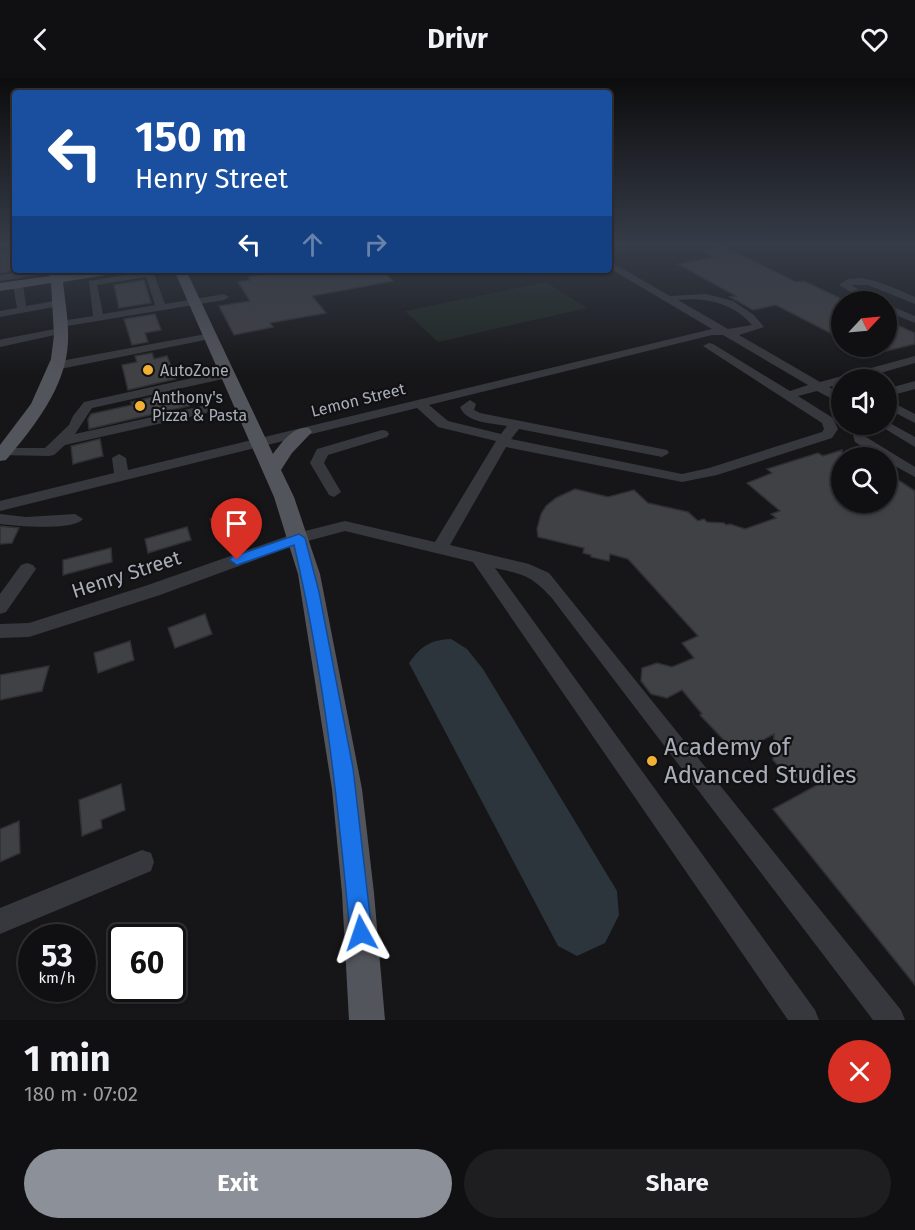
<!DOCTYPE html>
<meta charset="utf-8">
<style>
:root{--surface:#101012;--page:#1e1e20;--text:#f1f3f6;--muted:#9c9d9f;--line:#303032;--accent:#8c9099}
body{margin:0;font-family:"Fira Sans",sans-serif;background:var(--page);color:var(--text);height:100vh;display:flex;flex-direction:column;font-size:22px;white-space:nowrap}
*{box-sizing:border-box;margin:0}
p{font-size:20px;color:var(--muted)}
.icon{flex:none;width:33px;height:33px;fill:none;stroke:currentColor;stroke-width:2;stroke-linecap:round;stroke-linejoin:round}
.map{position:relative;height:942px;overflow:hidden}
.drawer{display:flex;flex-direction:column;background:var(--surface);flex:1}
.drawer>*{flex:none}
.hud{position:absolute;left:12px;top:12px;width:600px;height:183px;border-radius:6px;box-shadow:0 2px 4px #0004,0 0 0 2px var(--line);background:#1a4fa0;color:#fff;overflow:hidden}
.needle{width:39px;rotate:64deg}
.controls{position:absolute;left:831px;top:213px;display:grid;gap:12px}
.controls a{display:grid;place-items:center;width:66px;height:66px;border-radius:50%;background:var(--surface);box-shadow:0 2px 4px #0004,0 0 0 2px var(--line);font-size:30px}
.speed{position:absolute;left:18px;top:846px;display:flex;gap:12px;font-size:30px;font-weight:700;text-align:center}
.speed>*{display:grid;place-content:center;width:78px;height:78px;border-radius:50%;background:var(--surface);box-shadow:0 2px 4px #0004,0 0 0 2px var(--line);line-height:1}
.speed small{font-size:15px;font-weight:400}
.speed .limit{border:3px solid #111;border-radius:9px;background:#fff;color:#111}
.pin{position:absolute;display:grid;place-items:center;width:51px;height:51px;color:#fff;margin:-62px -26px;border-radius:50% 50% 50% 0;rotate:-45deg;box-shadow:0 0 6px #0007}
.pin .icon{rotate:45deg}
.me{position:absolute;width:66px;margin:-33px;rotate:355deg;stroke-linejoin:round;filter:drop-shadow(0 0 4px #0008)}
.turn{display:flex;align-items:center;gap:21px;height:126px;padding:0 24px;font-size:27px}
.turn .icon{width:78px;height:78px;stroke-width:2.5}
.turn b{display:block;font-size:42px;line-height:51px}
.lanes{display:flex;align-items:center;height:57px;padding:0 24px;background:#0003;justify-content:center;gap:30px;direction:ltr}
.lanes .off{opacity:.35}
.round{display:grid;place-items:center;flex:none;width:63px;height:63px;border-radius:32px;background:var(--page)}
.headline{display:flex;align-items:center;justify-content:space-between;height:102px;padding:0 24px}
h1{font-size:36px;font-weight:700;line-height:45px}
.cta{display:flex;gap:12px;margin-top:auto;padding:12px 24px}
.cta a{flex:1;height:69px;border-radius:36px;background:var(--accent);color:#fff;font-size:24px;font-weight:700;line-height:69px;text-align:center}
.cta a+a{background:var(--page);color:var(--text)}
header{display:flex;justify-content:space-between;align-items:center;height:78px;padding:0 24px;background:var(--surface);font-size:27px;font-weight:700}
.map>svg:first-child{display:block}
.green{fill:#1e261f}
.water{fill:#2c353c}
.building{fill:#404145;stroke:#303034;stroke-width:1.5}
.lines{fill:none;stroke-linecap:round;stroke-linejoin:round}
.minor{fill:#37383d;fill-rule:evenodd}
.major{fill:#53555c;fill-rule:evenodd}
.route{fill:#1a73e8;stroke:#114b97;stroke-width:1.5}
.poi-dot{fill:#f2b134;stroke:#111113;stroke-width:2}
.labels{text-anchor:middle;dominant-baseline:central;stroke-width:4.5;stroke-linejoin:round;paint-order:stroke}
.far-poi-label{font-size:16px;fill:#a8adb8;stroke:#111113;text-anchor:start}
.far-street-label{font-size:16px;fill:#a8adb8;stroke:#111113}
.street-label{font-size:20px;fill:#a8adb8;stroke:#111113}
.near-poi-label{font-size:24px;fill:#a8adb8;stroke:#111113;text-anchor:start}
</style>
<header><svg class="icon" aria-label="back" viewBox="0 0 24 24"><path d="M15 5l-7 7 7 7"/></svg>Drivr<svg class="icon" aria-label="heart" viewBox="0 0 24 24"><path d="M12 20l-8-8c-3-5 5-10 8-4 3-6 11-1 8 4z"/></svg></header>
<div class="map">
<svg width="915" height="942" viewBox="0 0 915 942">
<rect width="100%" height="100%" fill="#161618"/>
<polygon class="green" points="546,204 587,230 438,264 405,233"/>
<path class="water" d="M451 561 467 571 483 591 617 813 619 837 605 865 577 878 558 868 409 585C421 568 430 562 451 561Z"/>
<g class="building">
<polygon points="724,169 796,204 804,203 842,221 842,261 776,227 753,232 730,219 736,218 678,186 714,179 702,173"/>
<polygon points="15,171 15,192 0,195 0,173"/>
<polygon points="288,192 381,192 393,203 312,218 326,235 270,245 273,249 234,257 219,228 250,223 238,204 250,202 248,199"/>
<polygon points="144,202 151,225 119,230 114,207"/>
<polygon points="155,236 161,252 145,255 148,264 132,267 124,241"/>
<polygon points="886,242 915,255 915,266 886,273"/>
<polygon points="152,275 154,281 167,278 176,301 128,312 122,287 137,284 135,278"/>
<polygon points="180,313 181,316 185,316 189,328 89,351 88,341 91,336 132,327 131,324"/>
<polygon points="100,361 103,378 73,386 71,368"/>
<polygon points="842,372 842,424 886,424 886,394 915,413 915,907 773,731 819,706 787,697 773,682 774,656 737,676 700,637 702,636 682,612 667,620 651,616 641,603 642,590 657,585 672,589 694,580 682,565 698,558 628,481 610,476 609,483 591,479 591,477 583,475 584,470 538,459 537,451 541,436 546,428 556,420 575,411 608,419 634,412 648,425 688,434 698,443 704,441 707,444 724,445 726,447 730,446 745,451 776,440 771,436 780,433 747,405 772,395 767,391 818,375 823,378"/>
<polygon points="248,430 253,441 215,453 210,441"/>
<polygon points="0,448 19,450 12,465 0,466"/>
<polygon points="187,449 191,462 148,475 145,461"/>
<polygon points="111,470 112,484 63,497 63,482"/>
<polygon points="205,536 212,556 175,570 168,550"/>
<polygon points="130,563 134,582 98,595 94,575"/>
<polygon points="49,588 42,613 0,622 0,597"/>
<polygon points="121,706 125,732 101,742 102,750 82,758 79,722"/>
<polygon points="19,743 20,775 0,784 0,751"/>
</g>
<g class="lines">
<g class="minor">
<polygon points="0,166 15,166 0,170"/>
<path d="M609 183 670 218 706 216 733 223 754 237 764 249 739 257 820 304 915 278V285L856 302H842V306L829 309 842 316V326L817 313 798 318 833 340 838 351 832 360 717 397 682 404 506 369 450 467 529 486 549 495 901 932 905 942H873L551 519C531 497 522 496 495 490L815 932 819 942H788L473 484 345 453 304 464 160 517 29 559 0 560V546L29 545 148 507 293 456 345 443 435 464 496 363 438 349 417 330 0 433V423L114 395 112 380 119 376 126 380 128 392 712 251 609 190ZM693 221C716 222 737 229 752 247L728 251 678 222ZM712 257H723L808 307 790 313 713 266 709 265 703 268 822 345 824 351 822 354 709 390 682 396 511 361 519 351 662 379 669 375 667 372 480 335 474 332 476 326 470 322 460 329C466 345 492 345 507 348L501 356 448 343 429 327Z"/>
<polygon points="33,192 55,192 50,195 0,203 0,197"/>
<path d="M149 193 154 196 165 226 224 216 229 219 224 222 61 249 56 246 61 243 93 238 89 203ZM146 199 155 227 103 236 97 207Z"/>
<path d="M860 200C880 203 897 211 915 219V226L868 207H851L880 224H867L839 207 848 201Z"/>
<polygon points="18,203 23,206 26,228 59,222 64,225 59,228 0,239 0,233 17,230 13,206"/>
<polygon points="886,226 915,238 915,245 886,233"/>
<polygon points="60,250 64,251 64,255 0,269 0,262 3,261"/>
<polygon points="211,255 215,256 215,260 55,292 49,288 55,284"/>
<polygon points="228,292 234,296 232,299 92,330 75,356 202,328 207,329 208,332 207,335 65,367 54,377 49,378 0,377 0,371 3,370 45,370 69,347 73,338 84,324"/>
<polygon points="915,303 915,311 886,319 886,311"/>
<polygon points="886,321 915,336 915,345 886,330"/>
<polygon points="886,343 915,359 915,369 877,346 886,346"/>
<polygon points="850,346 863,346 866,359 915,389 915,399 886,383 886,380 880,380 855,364"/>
<polygon points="382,352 387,353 389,356 387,359 328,377 324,385 341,414 334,419 329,417 310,385 317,371"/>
<path d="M0 436 26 439 75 436 83 441C73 453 16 448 0 446Z"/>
<polygon points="27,485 33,487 36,491 6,534 0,536 0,516 21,487"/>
<polygon points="142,772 151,775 154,784 151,793 0,856 0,830"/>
</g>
<g class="major">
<path d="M50 192H62V196L94 192H124L118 195 63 204C65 223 69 244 68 264 66 309 34 349 6 382L0 383V367L31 326 51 281 54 257 51 205 0 213V205L50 198Z"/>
<path d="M174 192H186L273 376C281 365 294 347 309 350L312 354 292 375 281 392 294 419 320 496 362 711 374 815 385 942H349L342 815 332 711 298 496 274 419Z"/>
</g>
</g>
<linearGradient id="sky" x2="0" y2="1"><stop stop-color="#0c0c0d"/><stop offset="0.56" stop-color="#363c48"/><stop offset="1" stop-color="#363c48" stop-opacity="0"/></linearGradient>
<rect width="915" height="298" fill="url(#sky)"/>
<path class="route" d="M299 456 305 460 319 514 353 690 372 855 369 863 361 866 354 863 350 855C338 725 324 595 294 467L237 487 230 482 232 479Z"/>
<g class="poi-dot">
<circle cx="148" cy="292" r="6"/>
<circle cx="140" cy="328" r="6"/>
<circle cx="652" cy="683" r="6"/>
</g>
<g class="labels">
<g class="far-poi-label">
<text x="160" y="292">AutoZone</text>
<text x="152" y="319">Anthony's<tspan x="152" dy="18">Pizza &amp; Pasta</tspan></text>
</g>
<g class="far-street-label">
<text transform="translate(358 322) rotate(-14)">Lemon Street</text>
</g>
<g class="street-label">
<text transform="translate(126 496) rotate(-18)">Henry Street</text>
</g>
<g class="near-poi-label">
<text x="664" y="669">Academy of<tspan x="664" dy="28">Advanced Studies</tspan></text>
</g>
</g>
</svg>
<div class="controls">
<a><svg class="needle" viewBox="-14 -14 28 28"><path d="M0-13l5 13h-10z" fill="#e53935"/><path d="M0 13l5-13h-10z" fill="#9c9d9f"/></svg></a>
<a><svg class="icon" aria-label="sound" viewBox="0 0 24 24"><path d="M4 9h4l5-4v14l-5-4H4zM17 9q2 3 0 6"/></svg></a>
<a><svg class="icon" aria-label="search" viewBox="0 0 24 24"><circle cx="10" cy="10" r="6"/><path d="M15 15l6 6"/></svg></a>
</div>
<div class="speed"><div>53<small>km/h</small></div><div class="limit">60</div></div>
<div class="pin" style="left:237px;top:482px;background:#d93025"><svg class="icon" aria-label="arrive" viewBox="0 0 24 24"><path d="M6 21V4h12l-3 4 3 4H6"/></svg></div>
<svg class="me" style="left:361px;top:855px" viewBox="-20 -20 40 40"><path d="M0-17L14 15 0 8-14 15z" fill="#1a73e8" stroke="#fff" stroke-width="4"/></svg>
<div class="hud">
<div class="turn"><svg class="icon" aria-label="left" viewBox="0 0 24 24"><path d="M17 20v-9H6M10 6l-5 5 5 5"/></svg><div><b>150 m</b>Henry Street</div></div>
<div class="lanes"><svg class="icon" aria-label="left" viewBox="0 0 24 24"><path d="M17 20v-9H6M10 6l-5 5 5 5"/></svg><svg class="icon off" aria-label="ahead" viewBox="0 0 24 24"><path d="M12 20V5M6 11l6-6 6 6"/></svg><svg class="icon off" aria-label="right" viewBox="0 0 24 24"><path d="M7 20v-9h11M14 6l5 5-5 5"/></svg></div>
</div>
</div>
<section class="drawer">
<div class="headline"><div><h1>1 min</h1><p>180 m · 07:02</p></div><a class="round" style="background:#d93025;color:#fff"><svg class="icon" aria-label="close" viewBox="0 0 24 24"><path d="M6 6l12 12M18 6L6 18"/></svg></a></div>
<div class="cta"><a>Exit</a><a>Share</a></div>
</section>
